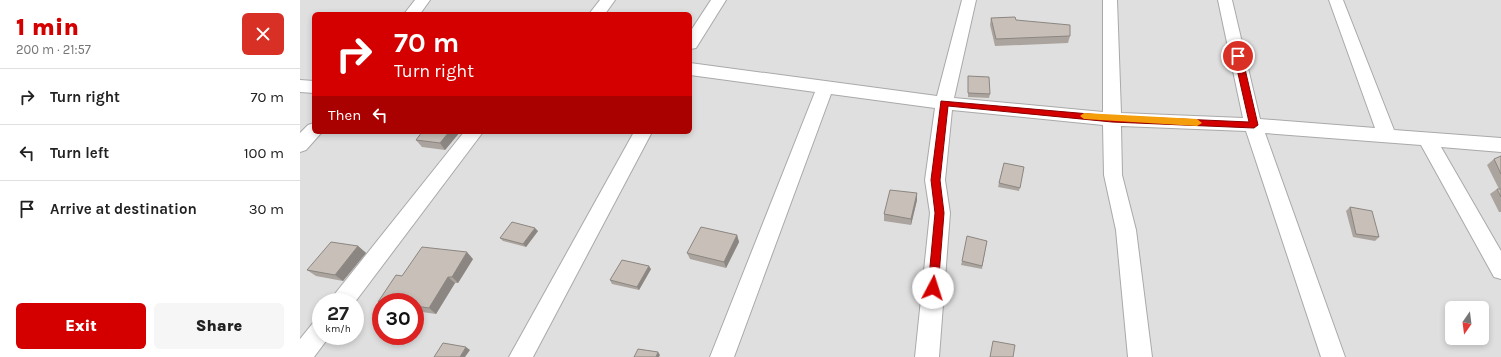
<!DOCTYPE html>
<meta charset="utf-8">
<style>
:root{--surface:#fff;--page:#f6f6f6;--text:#222;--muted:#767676;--line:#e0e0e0;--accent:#d40000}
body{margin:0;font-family:Karla,sans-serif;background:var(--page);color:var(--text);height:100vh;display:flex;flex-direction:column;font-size:15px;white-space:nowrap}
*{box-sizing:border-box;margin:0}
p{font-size:13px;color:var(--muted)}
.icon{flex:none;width:22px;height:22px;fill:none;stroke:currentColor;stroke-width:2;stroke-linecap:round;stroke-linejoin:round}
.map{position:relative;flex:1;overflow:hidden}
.details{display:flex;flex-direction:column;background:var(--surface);width:300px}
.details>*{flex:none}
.guide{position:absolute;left:12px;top:12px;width:380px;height:122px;border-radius:6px;box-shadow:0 2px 6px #0003;background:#d40000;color:#fff;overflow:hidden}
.needle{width:26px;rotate:194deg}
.controls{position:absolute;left:1145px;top:301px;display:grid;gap:8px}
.controls a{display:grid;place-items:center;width:44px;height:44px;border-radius:6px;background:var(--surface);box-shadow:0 2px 6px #0003;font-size:20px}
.speed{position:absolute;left:12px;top:293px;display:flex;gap:8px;font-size:20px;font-weight:700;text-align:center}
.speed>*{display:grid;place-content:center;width:52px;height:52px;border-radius:50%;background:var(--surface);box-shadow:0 2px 6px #0003;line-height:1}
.speed small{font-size:10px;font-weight:400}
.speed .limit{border:6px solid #d22;background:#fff;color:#111}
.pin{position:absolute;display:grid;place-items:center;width:34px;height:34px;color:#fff;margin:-17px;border:2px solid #fff;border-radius:50%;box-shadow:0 1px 4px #0007}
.me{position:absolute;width:44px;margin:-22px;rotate:5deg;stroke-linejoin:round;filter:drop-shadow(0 0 3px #0008)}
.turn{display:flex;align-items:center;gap:14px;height:84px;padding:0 16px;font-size:18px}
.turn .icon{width:52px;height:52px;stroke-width:2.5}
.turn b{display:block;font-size:28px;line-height:34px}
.then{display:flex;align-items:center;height:38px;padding:0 16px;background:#0003;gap:8px;font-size:15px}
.round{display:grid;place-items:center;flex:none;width:42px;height:42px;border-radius:6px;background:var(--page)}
.overview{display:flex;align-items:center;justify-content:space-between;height:68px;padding:0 16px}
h1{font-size:24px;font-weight:800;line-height:30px;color:var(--accent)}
.primary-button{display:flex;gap:8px;margin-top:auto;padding:8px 16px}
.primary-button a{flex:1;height:46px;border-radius:6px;background:var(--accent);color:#fff;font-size:16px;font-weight:800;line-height:46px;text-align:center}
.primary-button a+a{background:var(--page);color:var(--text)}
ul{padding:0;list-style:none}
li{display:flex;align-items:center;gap:12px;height:56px;padding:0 16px;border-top:1px solid var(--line)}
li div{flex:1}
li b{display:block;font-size:15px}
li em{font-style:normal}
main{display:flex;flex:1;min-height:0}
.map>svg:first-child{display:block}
.residential{fill:#e0dfdf;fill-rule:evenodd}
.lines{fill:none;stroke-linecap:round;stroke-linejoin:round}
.minor-casing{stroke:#a9a9a9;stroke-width:2}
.minor{fill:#fff;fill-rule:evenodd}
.wall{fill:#aba49e}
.shaded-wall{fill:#8b8681}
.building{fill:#c7bfb8;stroke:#8b8681}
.route{fill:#d40000;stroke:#8a0000}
.slow{fill:#f59e0b}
</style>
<main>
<section class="details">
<div class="overview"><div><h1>1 min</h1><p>200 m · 21:57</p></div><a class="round" style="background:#d93025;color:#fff"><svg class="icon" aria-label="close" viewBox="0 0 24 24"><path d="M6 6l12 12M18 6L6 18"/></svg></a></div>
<ul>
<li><svg class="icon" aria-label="right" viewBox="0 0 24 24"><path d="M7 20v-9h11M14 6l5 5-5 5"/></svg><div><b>Turn right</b></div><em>70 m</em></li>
<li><svg class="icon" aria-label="left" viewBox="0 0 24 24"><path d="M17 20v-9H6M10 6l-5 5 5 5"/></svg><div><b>Turn left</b></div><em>100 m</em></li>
<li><svg class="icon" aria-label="arrive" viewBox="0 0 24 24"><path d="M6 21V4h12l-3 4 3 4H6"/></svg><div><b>Arrive at destination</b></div><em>30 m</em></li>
</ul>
<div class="primary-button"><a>Exit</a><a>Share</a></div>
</section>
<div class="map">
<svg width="1201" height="357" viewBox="0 0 1201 357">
<rect width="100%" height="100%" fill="#f2efe9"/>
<path class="residential" d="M0 0H1201V357H0ZM14 14H390V132H14ZM21 302H55V336H21ZM81 302H115V336H81ZM1152 308H1182V338H1152Z"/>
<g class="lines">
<g class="minor-casing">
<g id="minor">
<polygon points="115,0 130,0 120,14 104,14"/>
<polygon points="300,0 315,0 305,14 289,14"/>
<polygon points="411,0 426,0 396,48 390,49 390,32"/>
<polygon points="662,0 676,0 654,98 803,112 803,0 817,0 821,113 943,118 918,0 932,0 960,119 1075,128 1029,0 1043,0 1094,130 1201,138 1201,152 1141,147 1201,251 1201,279 1194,277 1121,145 965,133 1045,357 1021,357 946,131 821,126 822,175 836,230 852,357 828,357 816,230 804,175 803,125 652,110 645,180 650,213 639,357 615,357 630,213 625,180 635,108 531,94 434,357 410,357 515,92 390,75 390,63 637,96"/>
<polygon points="0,80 14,81 14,93 0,92"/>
<polygon points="14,123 14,132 22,132 6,150 0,152 0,133 8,125"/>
<polygon points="164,132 183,132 55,302 31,302 34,295"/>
<polygon points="334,132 352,132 233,357 209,357"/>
<polygon points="21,320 21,336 30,336 29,337 14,357 0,357 0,339 13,323"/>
</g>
</g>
<use href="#minor" class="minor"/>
</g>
<g class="wall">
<polygon points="691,18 716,20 770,36 768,43 695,46 690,25"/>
<polygon points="668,76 690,94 689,98 668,97"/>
<polygon points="160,132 145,150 122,147 116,140"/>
<polygon points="1201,156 1201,212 1199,212 1190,194 1197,189 1199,189 1187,165 1194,159"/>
<polygon points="704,163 724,167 719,191 698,187"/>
<polygon points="617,193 617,200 611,225 584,221 584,214"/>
<polygon points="1050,207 1079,237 1075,241 1053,237 1046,211"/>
<polygon points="238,231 226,247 203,241 200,238"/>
<polygon points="437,235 439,242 426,268 390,259 387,253"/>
<polygon points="687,241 682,269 661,265 662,261"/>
<polygon points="58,246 66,253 43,281 16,276 7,270"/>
<polygon points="173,259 158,283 155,283 136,314 115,311 115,302 81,302 81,304 78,302"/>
<polygon points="351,269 339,290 312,284 310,280"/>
</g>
<g class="shaded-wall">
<polygon points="149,132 160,132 145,150 140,143"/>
<polygon points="617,193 617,200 611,225 611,219"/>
<polygon points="235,228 238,231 226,247 223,244"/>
<polygon points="437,235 439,242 426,268 424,262"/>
<polygon points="58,246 66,253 43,281 35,275"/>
<polygon points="167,252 173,259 158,283 152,277"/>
<polygon points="349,266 351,269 339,290 337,287"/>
<polygon points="148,277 155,283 136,314 129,308"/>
<polygon points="166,347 170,350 165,357 160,357"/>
<polygon points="358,352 360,355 359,357 356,357"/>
</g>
<g class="building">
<polygon points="715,17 716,20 770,25 770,36 696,39 691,18"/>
<polygon points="668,76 689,77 690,94 668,93"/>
<polygon points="122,132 149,132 140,143 116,140"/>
<polygon points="1201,156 1201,174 1194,159"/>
<polygon points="704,163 724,167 720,188 699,183"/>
<polygon points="1197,189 1201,189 1201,197"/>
<polygon points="590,190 617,193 611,219 584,214"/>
<polygon points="1050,207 1072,211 1079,237 1056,234"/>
<polygon points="212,222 235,228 223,244 200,238"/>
<polygon points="401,227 437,235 424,262 387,253"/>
<polygon points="667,236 687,241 682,266 662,261"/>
<polygon points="31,242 58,246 35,275 7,270"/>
<polygon points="122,247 167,252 152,277 148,277 129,308 115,306 115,302 78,302 96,275 102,276"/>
<polygon points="322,260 349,266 337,287 310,280"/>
<polygon points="693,341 715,345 713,357 690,357"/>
<polygon points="143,343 166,347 160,357 134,357"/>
<polygon points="338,349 358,352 356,357 334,357"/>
</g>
<polygon class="route" points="938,53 942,56 958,125 954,128 812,122 648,106 640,180 644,213 638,288 636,292 629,292 628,288 635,213 631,180 641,101 812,116 949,122 934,56"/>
<polygon class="slow" points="784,113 897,119 902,123 897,126 784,119 780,116"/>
</svg>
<div class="controls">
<a><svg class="needle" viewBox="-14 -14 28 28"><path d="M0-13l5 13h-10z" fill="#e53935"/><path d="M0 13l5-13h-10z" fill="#767676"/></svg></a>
</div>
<div class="speed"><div>27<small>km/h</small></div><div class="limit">30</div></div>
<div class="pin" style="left:938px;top:56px;background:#d93025"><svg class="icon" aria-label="arrive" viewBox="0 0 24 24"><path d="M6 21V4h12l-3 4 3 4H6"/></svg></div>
<svg class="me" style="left:633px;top:288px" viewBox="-20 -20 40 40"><circle r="19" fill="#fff"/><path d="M0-13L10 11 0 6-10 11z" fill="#d40000"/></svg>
<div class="guide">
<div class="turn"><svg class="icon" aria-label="right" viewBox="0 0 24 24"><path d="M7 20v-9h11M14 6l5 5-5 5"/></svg><div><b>70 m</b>Turn right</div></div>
<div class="then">Then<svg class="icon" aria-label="left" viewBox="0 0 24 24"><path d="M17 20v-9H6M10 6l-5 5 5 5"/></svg></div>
</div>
</div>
</main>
